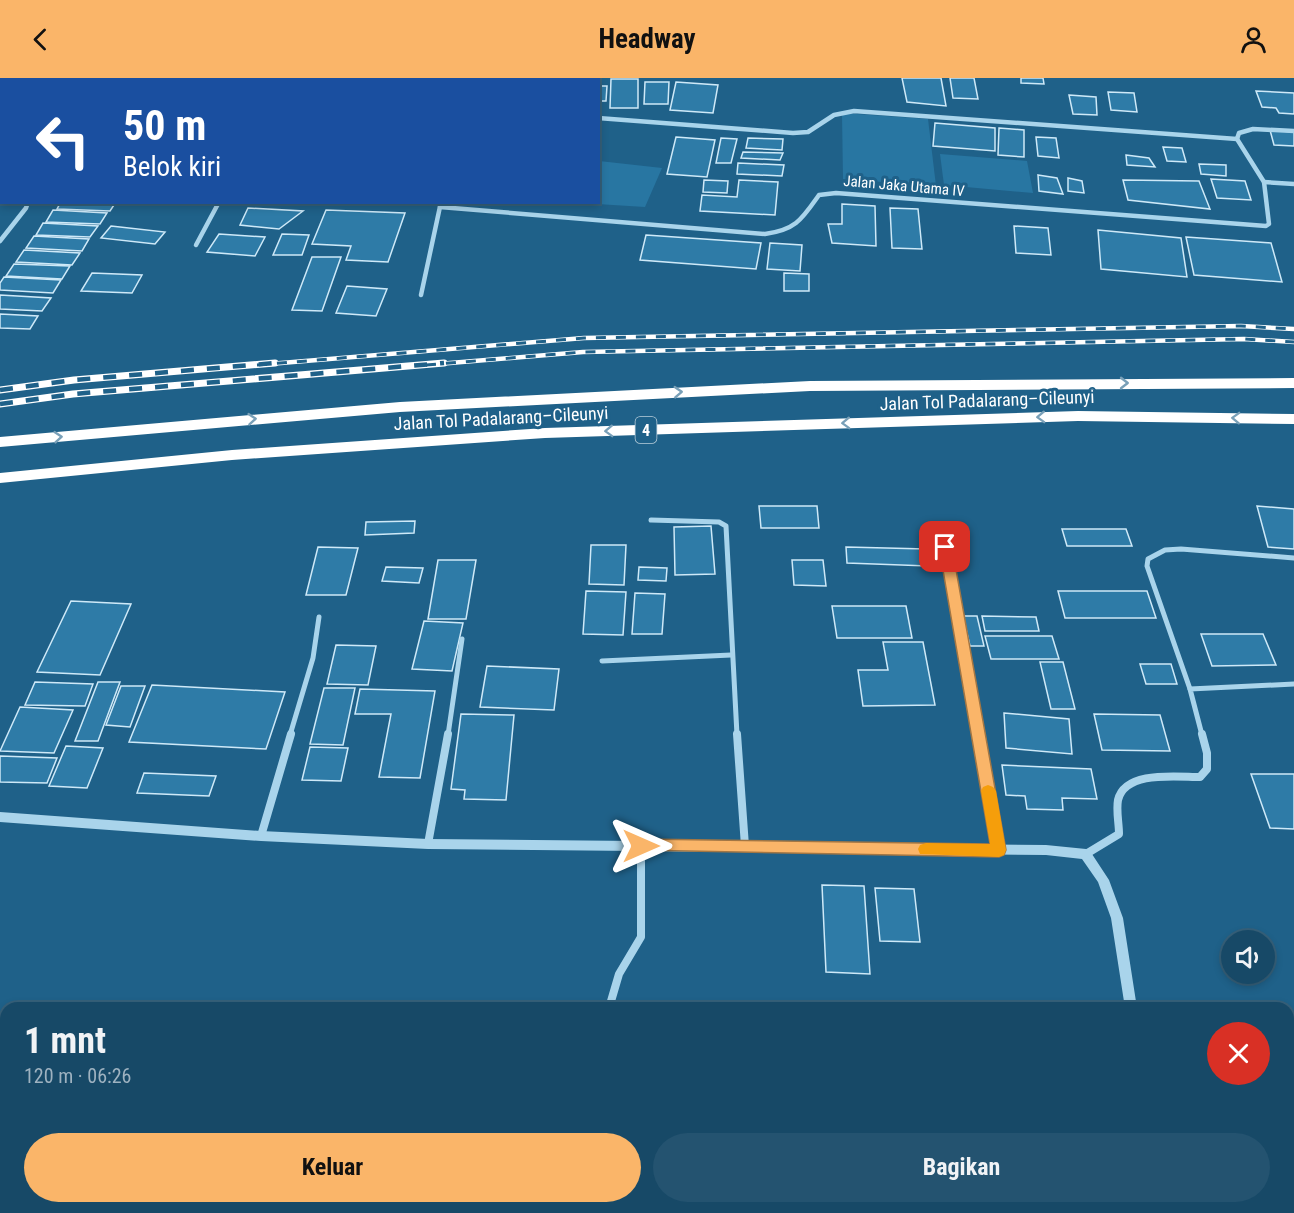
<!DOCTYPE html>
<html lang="id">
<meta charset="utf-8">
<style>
:root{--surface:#174967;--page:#245370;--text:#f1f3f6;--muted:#9eb2c0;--line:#36617b;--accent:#fab569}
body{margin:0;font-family:"Roboto Condensed",sans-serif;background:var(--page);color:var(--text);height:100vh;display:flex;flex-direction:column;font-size:22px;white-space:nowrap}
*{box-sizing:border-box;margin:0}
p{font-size:20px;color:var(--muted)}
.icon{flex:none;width:33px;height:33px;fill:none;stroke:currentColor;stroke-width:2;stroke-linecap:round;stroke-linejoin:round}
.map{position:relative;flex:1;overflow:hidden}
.sheet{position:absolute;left:0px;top:924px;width:1294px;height:212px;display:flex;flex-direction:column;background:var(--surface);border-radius:18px 18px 0 0;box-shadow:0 3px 9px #0003,0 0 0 2px var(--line)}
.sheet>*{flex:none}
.hud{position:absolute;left:0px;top:0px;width:600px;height:126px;box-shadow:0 3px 9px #0003,0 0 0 2px var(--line);background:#1a4fa0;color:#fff;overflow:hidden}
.controls{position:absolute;left:1221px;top:852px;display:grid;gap:12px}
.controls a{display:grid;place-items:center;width:54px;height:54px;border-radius:50%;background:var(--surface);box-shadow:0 3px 9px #0003,0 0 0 2px var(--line);font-size:30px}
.pin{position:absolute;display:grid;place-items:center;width:51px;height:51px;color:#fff;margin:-26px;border-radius:12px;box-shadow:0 3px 9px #0006}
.me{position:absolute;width:66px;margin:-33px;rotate:90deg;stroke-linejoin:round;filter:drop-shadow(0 0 4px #0008)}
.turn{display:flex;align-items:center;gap:21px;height:126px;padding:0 24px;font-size:27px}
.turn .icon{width:78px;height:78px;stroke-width:2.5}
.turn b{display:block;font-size:42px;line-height:51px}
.round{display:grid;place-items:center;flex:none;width:63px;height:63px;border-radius:32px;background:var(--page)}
.overview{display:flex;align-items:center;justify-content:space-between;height:102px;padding:0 24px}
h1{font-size:36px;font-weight:700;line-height:45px}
.cta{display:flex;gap:12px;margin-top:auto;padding:12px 24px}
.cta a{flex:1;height:69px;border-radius:36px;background:var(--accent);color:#111;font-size:24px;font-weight:700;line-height:69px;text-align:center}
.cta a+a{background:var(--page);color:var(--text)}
header{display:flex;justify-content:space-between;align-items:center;height:78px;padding:0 24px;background:var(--accent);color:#111;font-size:27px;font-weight:700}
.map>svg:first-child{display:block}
.green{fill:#2876a2}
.building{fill:#2e7ba7;stroke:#cee9f8;stroke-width:1.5}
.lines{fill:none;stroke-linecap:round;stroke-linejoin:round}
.minor-far2{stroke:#a9d4eb;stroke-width:4.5}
.minor-far1{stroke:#a9d4eb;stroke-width:5}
.minor{stroke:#a9d4eb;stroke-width:8}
.tertiary{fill:#a9d4eb;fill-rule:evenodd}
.motorway{fill:#fff;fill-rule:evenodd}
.rail-far1-casing{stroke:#fff;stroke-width:4.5}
.rail-casing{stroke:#fff;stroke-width:7}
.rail-far1{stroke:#1f6189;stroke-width:3;stroke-dasharray:10;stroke-linecap:butt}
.rail{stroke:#1f6189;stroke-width:4.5;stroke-dasharray:13;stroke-linecap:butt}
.oneway{stroke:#79a0b8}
.route{fill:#fab569;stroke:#a27644;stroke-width:1.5}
.slow{fill:#f59e0b}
.labels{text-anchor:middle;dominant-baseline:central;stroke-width:6;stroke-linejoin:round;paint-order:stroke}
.far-street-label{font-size:15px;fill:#fff;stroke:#1f6189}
.shield{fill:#1f6189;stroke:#bcd0dc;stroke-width:1.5}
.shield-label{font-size:16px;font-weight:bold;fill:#fff}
.street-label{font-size:18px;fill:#fff;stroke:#1f6189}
</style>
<header><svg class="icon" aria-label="back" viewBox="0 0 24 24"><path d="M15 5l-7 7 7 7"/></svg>Headway<svg class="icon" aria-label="person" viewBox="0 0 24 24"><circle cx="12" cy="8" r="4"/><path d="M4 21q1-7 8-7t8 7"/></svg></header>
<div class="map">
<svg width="1294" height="1135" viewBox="0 0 1294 1135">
<rect width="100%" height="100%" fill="#1f6189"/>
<g class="green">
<polygon points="842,35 928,41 936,108 843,101"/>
<polygon points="940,76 1027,83 1033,115 944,107"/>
<polygon points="599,83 662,90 645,129 581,125 598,124"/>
</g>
<g class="building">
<polygon points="902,0 941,0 946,28 907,24"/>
<polygon points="950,0 974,0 978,21 953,20"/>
<polygon points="1021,0 1043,0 1044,6 1021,5"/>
<polygon points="611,1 638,1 638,30 610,30"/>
<polygon points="645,4 669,4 668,26 644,26"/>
<polygon points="676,4 718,7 713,35 670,32"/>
<polygon points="598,8 607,8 606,23 598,23"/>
<polygon points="1256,13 1294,15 1294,36 1279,35 1276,30 1262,29"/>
<polygon points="1108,14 1134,15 1137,34 1111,32"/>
<polygon points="1069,17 1096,19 1097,37 1073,36"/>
<polygon points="935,45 995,50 995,73 933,68"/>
<polygon points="999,50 1024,52 1024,79 998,77"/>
<polygon points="1270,52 1294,54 1294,68 1274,67"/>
<polygon points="676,59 715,62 707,99 667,96"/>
<polygon points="1036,59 1056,60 1059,80 1038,78"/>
<polygon points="721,60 737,61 731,85 716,85"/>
<polygon points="748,60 783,61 782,72 746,70"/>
<polygon points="1163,69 1182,70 1186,84 1167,83"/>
<polygon points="743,74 783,75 780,82 741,80"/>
<polygon points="1126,77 1149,80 1155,89 1127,87"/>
<polygon points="738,85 784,87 782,98 737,96"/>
<polygon points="1199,86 1226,87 1226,98 1201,96"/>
<polygon points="1038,97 1057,100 1063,116 1039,113"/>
<polygon points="1068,100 1082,103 1084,115 1068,113"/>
<polygon points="1211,101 1245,103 1251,122 1217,120"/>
<polygon points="704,102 728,103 727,115 703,114"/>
<polygon points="739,102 778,104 775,137 700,133 702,117 737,119"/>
<polygon points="1123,102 1199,103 1210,131 1128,122"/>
<polygon points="61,124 116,124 110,133 57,131"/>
<polygon points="842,126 875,128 876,168 832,165 828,146 842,146"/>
<polygon points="248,130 303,133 279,151 240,147"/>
<polygon points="890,130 918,131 922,171 892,170"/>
<polygon points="53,132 107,135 100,146 46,144"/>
<polygon points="326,132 405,135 388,184 346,182 351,168 312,166"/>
<polygon points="43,145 98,148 90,159 36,157"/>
<polygon points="111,148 165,154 155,166 101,160"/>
<polygon points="1014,148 1048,150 1051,177 1016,175"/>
<polygon points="1098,152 1181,160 1187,199 1101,191"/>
<polygon points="219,156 265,159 255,178 207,174"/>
<polygon points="282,156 309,157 302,177 273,177"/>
<polygon points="646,157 761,165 756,191 640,182"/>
<polygon points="34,158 89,161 82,173 26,170"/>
<polygon points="1186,159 1271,165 1282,204 1194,197"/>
<polygon points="770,165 802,167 800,193 767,191"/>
<polygon points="24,172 80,175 72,187 16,184"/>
<polygon points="312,179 341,179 322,233 292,232"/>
<polygon points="14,186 70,188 62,201 6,198"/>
<polygon points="92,195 142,197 132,215 81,213"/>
<polygon points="784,195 809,196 809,213 784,213"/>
<polygon points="4,199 61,202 53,215 0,212 0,205"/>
<polygon points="347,208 387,211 376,238 336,235"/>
<polygon points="0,217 51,220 42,233 0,231"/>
<polygon points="0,236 38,238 30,251 0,250"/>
<polygon points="759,428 817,428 819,450 761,450"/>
<polygon points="1257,428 1294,431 1294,471 1268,469"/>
<polygon points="415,443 414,455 365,457 366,444"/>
<polygon points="711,448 715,496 675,497 674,449"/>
<polygon points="1062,451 1126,451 1132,468 1067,468"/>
<polygon points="591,467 626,467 624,507 589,506"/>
<polygon points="318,469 358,470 346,517 306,517"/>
<polygon points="846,469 926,471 928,488 847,485"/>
<polygon points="438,482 476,482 466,541 428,541"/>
<polygon points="792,482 823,482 826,508 794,507"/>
<polygon points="386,489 423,490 419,505 382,503"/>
<polygon points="639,489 667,490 666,503 638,502"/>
<polygon points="586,513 626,514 623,557 583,556"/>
<polygon points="1058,513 1147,513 1156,540 1065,540"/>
<polygon points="635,515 665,516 662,556 632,556"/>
<polygon points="71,523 131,526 100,597 37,594"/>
<polygon points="832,528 906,528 912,560 837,560"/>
<polygon points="963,538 977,538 984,568 970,568"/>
<polygon points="982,538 1036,539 1039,553 985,553"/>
<polygon points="424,543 463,545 452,593 412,591"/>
<polygon points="1201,556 1263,556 1276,587 1212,588"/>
<polygon points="985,558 1052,558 1059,581 991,581"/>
<polygon points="883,564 923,564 935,627 863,628 858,592 888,592"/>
<polygon points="336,567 376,568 368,607 327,606"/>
<polygon points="1040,584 1063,584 1075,631 1051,631"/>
<polygon points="1140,586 1171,586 1177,606 1146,606"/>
<polygon points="487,588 559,591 554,632 480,629"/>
<polygon points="35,604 93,606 85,628 25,627"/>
<polygon points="98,604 120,604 98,663 75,663"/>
<polygon points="152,607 285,614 266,671 129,664"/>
<polygon points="121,608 145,608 130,649 106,647"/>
<polygon points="324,610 355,610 343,667 310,666"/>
<polygon points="360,611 435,613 420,700 379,699 391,636 355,636"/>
<polygon points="20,629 73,632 54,675 0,673"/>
<polygon points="1004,635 1069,641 1072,676 1006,670"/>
<polygon points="461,636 514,637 506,722 464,721 465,712 451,711"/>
<polygon points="1094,636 1160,637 1170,673 1102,672"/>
<polygon points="66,668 103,670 87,710 49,708"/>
<polygon points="310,669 348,670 341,703 302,702"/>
<polygon points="0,678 57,680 47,705 0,704"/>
<polygon points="1002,687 1091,691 1097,721 1062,720 1063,732 1027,731 1025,718 1006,717"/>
<polygon points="144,695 216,698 209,718 137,715"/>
<polygon points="1251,696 1294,696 1294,751 1270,750"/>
<polygon points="822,807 864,808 870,896 826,894"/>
<polygon points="875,810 914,811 920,864 880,863"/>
</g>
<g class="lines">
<g class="minor-far2">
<polyline points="160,0 185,2"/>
<polyline points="598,40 793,55 808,54 834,37 854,33 1237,61 1239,55 1253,51 1294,53"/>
<polyline points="1264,104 1294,106"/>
<path d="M440 129 765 156C796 152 802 141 819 117L836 115 1266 148 1269 146 1264 104 1237 61"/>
<polyline points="0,163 26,130 28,124"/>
<polyline points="196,167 219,124"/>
<polyline points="421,217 441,124"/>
</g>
<g class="minor-far1">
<polyline points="651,442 719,444 726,448 737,657"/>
<polyline points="945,469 979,657"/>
<polyline points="602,583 731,577"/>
<polyline points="1190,611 1147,488 1148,481 1165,472 1181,471 1294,480"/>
<polyline points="290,657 313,580 319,539"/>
<polyline points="448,657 462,561"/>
<polyline points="1202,657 1190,611 1294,606"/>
</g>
<g class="minor">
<polyline points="737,656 745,768"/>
<polyline points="978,656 999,772"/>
<polyline points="261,758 291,656"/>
<polyline points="428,766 448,656"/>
<path d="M1086 776 1119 756C1119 745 1116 733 1118 722 1125 692 1177 699 1200 699L1207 691V675L1202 656"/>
<polyline points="609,930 619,896 641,859 641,768"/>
<polyline points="589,1130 589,1135"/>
<polyline points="443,1135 444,1130"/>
</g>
<g class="tertiary">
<polygon points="0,734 261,753 428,761 1046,767 1086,771 1090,773 1109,802 1123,840 1137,930 1125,930 1111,840 1098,804 1082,781 1046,777 428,771 261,763 0,744"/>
<polygon points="1153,1130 1168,1130 1170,1135 1155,1135"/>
</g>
<g class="motorway">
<polygon points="1294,300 1294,310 810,313 400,334 0,369 0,359 400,324 810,303"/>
<polygon points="1078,333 1294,336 1294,346 1078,343 545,360 232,382 0,405 0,395 232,372 545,350"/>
</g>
<g class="rail-far1-casing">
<g id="rail-far1">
<polyline points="257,287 584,260 1241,248 1294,251"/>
<polyline points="426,287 583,274 1244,261 1294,264"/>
</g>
</g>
<g class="rail-casing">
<g id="rail">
<polyline points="0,312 74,302 275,285"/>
<polyline points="0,326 73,316 444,285"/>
</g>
</g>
<use href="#rail-far1" class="rail-far1"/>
<use href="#rail" class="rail"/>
</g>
<defs><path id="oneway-chevron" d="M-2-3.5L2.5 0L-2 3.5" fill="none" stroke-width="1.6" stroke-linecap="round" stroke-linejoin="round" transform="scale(1.5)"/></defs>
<g class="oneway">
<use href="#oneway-chevron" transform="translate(1124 305)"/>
<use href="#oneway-chevron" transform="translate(678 314) rotate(-3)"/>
<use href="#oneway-chevron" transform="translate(1041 339) rotate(178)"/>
<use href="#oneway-chevron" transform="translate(1236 340) rotate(-178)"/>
<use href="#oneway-chevron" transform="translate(252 341) rotate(-5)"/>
<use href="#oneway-chevron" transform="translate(846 345) rotate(178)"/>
<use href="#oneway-chevron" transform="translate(609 353) rotate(178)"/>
<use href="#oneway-chevron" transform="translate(58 359) rotate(-5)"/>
</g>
<polygon class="route" points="945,464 952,469 1006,772 1004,777 999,779 636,772 634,768 636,763 641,761 990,766 939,469"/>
<polygon class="slow" points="988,707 993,709 996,713 1006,772 1004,777 999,779 920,776 918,771 920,767 926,765 990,766 981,713 983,709"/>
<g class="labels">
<g class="far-street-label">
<text transform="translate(904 108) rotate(5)">Jalan Jaka Utama IV</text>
</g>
<rect class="shield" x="635.5" y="339" width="21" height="26" rx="4.5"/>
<g class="shield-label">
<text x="646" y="352">4</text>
</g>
<g class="street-label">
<text transform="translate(987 322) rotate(-2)">Jalan Tol Padalarang–Cileunyi</text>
<text transform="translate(501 340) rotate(-3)">Jalan Tol Padalarang–Cileunyi</text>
</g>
</g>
</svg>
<div class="controls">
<a><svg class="icon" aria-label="sound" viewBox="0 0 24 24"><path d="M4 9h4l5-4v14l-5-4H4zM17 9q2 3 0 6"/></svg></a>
</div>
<div class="pin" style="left:945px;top:469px;background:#d93025"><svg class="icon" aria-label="arrive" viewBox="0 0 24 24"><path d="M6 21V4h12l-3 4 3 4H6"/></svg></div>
<svg class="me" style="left:641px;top:768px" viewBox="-20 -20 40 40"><path d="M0-17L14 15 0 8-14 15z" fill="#fab569" stroke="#fff" stroke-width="4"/></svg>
<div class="hud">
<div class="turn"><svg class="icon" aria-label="left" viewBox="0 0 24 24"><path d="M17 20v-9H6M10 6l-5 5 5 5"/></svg><div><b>50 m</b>Belok kiri</div></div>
</div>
<section class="sheet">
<div class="overview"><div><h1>1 mnt</h1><p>120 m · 06:26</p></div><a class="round" style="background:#d93025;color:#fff"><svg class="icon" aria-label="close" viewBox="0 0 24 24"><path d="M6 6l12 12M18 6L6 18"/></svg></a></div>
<div class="cta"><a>Keluar</a><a>Bagikan</a></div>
</section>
</div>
